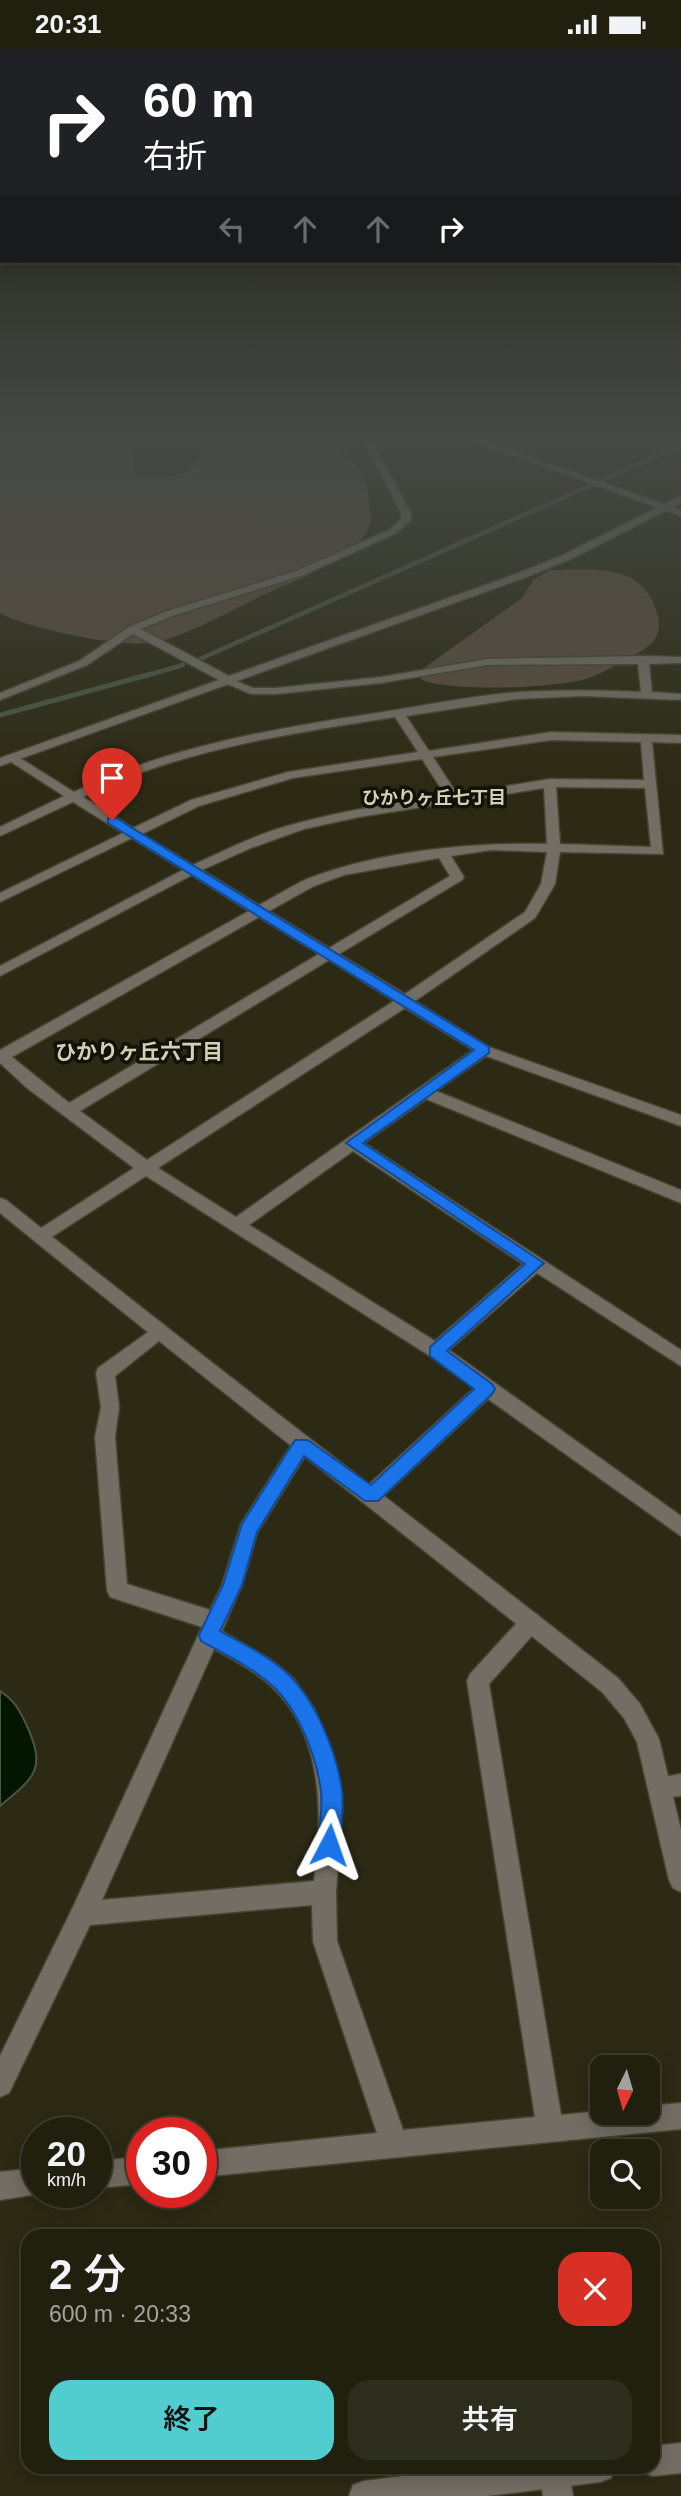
<!DOCTYPE html>
<html lang="ja">
<meta charset="utf-8">
<style>
:root{--surface:#21200f;--page:#2d2d1d;--text:#f1f3f6;--muted:#a2a39e;--line:#3e3e2f;--accent:#52cdcf}
body{margin:0;font-family:Arial,"Noto Sans JP",sans-serif;background:var(--page);color:var(--text);height:100vh;display:flex;flex-direction:column;font-size:26px;white-space:nowrap}
*{box-sizing:border-box;margin:0}
p{font-size:23px;color:var(--muted)}
.icon{flex:none;width:38px;height:38px;fill:none;stroke:currentColor;stroke-width:2;stroke-linecap:round;stroke-linejoin:round}
.map{position:relative;flex:1;overflow:hidden}
.sheet{position:absolute;left:21px;top:2180px;width:639px;height:245px;display:flex;flex-direction:column;background:var(--surface);border-radius:21px;box-shadow:0 4px 18px #0003,0 0 0 2px var(--line)}
.sheet>*{flex:none}
.top-card{position:absolute;left:0px;top:0px;width:682px;height:214px;box-shadow:0 4px 18px #0003,0 0 0 2px var(--line);background:#202124;color:#fff;overflow:hidden}
.needle{width:46px;rotate:185deg}
.fabs{position:absolute;left:590px;top:2006px;display:grid;gap:14px}
.fabs a{display:grid;place-items:center;width:70px;height:70px;border-radius:14px;background:var(--surface);box-shadow:0 4px 18px #0003,0 0 0 2px var(--line);font-size:35px}
.speed{position:absolute;left:21px;top:2068px;display:flex;gap:14px;font-size:35px;font-weight:700;text-align:center}
.speed>*{display:grid;place-content:center;width:91px;height:91px;border-radius:50%;background:var(--surface);box-shadow:0 4px 18px #0003,0 0 0 2px var(--line);line-height:1}
.speed small{font-size:18px;font-weight:400}
.speed .limit{border:10px solid #d22;background:#fff;color:#111}
.pin{position:absolute;display:grid;place-items:center;width:60px;height:60px;color:#fff;margin:-72px -30px;border-radius:50% 50% 50% 0;rotate:-45deg;box-shadow:0 0 7px #0007}
.pin .icon{rotate:45deg}
.me{position:absolute;width:77px;margin:-38px;rotate:4deg;stroke-linejoin:round;filter:drop-shadow(0 0 5px #0008)}
.turn{display:flex;align-items:center;gap:24px;height:147px;padding:0 28px;font-size:32px}
.turn .icon{width:91px;height:91px;stroke-width:2.5}
.turn b{display:block;font-size:49px;line-height:60px}
.lanes{display:flex;align-items:center;height:66px;padding:0 28px;background:#0003;justify-content:center;gap:35px;direction:ltr}
.lanes .off{opacity:.35}
.round{display:grid;place-items:center;flex:none;width:74px;height:74px;border-radius:21px;background:var(--page)}
.overview{display:flex;align-items:center;justify-content:space-between;height:119px;padding:0 28px}
h1{font-size:42px;font-weight:600;line-height:52px}
.primary-button{display:flex;gap:14px;margin-top:auto;padding:14px 28px}
.primary-button a{flex:1;height:80px;border-radius:21px;background:var(--accent);color:#111;font-size:28px;font-weight:600;line-height:80px;text-align:center}
.primary-button a+a{background:var(--page);color:var(--text)}
.status{display:flex;justify-content:space-between;align-items:center;height:49px;padding:0 35px;background:var(--surface);direction:ltr}
.status svg{height:19px;fill:currentColor}
.map>svg:first-child{display:block}
.green{fill:#5a4c3e}
.water{fill:#041502;stroke:#4a5644;stroke-width:2}
.lines{fill:none;stroke-linecap:round;stroke-linejoin:round}
.stream-far1{stroke:#4a5644;stroke-width:4.5}
.stream{stroke:#4a5644;stroke-width:5}
.minor-casing{stroke:#474530;stroke-width:3}
.tertiary-casing{stroke:#474530;stroke-width:3}
.minor{fill:#736e64;fill-rule:evenodd}
.tertiary{fill:#736e64;fill-rule:evenodd}
.route{fill:#1a73e8;stroke:#114b97;stroke-width:2}
.labels{text-anchor:middle;dominant-baseline:central;stroke-width:7;stroke-linejoin:round;paint-order:stroke}
.far-neighbourhood-label{font-size:18px;font-weight:bold;fill:#d2d1b5;stroke:#131209}
.neighbourhood-label{font-size:21px;font-weight:bold;fill:#d2d1b5;stroke:#131209}
</style>
<div class="status"><b>20:31</b><svg viewBox="0 0 49 12"><path d="M0 12V9h3v3zM5 12V6h3v6zM10 12V3h3v9zM15 12V0h3v12zM26 1h20v11H26zM47 4h2v5h-2z"/></svg></div>
<div class="map">
<svg width="681" height="2447" viewBox="0 0 681 2447">
<rect width="100%" height="100%" fill="#2c2a14"/>
<g class="green">
<path d="M0 392H134L133 426 160 430 189 423 212 392H330C354 412 365 419 369 451 369 457 372 466 371 472 363 508 289 534 259 548 231 562 180 590 151 594 117 598 30 580 0 564Z"/>
<path d="M550 521C594 520 643 513 657 564 660 574 660 585 652 594 645 602 594 629 582 631 549 639 453 643 422 631L420 625 424 619 522 549 533 531Z"/>
</g>
<path class="water" d="M0 1642C14 1651 19 1660 26 1675 47 1720 35 1728 0 1757Z"/>
<g class="lines">
<g class="stream-far1">
<polyline points="200,610 681,396"/>
<polyline points="145,627 183,616"/>
</g>
<polyline class="stream" points="0,666 151,625"/>
<g class="minor-casing">
<g id="minor">
<polygon points="473,392 484,392 681,461 681,467"/>
<path d="M643 607 681 608V614L649 615 652 643 681 645V651L583 647 516 650 406 667 429 702 551 683 681 686V694L652 693 663 805 560 803 555 835 535 869 415 952 489 998 681 1066V1077L486 1007 436 1042 681 1141V1154L426 1050 364 1094 681 1301V1317L537 1224 449 1301 681 1467V1487L488 1350 378 1452 371 1454 364 1452 361 1446 364 1440 474 1339 430 1307 146 1127 47 1191 41 1193 32 1187 35 1183 134 1119 27 1039 0 1014V1001L249 862 192 826 0 927V917L183 821 132 789 0 853V844L123 784 73 753 0 787V778L64 747 5 709 15 706 74 743C170 697 272 680 377 664 423 657 471 647 519 643 560 641 600 641 641 643L638 615 487 616 381 634 276 645H251L223 633V629L227 628 253 639H276L381 628 487 610ZM395 668 418 703 288 723 191 751 133 779 83 748C181 700 288 685 395 668ZM551 691 641 693 644 731 550 730 457 745 433 708ZM422 710 446 747C397 754 346 761 298 774 262 783 227 800 193 816L142 785 199 757 293 729ZM556 738 645 739 651 798 560 795ZM544 739 547 795C471 793 379 802 307 830 291 837 275 848 259 856L202 821 251 799 304 780 359 768ZM491 801 547 803 541 835 525 863 405 945 339 905 462 831 464 828 451 807ZM439 809 450 827 329 899 269 862 314 837 344 826ZM259 868 319 905 69 1054 12 1008ZM329 911 394 952 147 1111 80 1062ZM405 959 473 1001 236 1168 158 1119ZM353 1102 523 1215 435 1292 249 1176Z"/>
<path d="M158 1276 164 1278 167 1283 164 1288 115 1327 119 1358 115 1388 127 1535 210 1561 222 1536 241 1475 295 1390 302 1388 309 1390 312 1396 257 1484 242 1536 222 1582 271 1611 293 1629 314 1659 331 1702 342 1760 336 1843 337 1892 403 2081 535 2068 467 1632 470 1625 524 1566 531 1563 538 1566 542 1573 538 1580 489 1635 561 2066 602 2062 648 2063V2057L681 2054V2080L201 2128V2102L377 2084 313 1892 312 1856 90 1876 9 2044 0 2048V2007L74 1856 202 1578 110 1548 107 1541 95 1388 101 1358 96 1324 98 1319ZM214 1600C234 1611 255 1622 272 1638 324 1687 323 1768 314 1832L102 1851Z"/>
<polygon points="681,1725 681,1747 659,1749 651,1746 648,1738 651,1730"/>
<polygon points="142,2108 142,2135 96,2139 96,2112"/>
<polygon points="37,2119 37,2144 44,2144 0,2151 0,2123"/>
<polygon points="542,2418 568,2418 573,2447 543,2447 540,2424"/>
</g>
</g>
<g class="tertiary-casing">
<g id="tertiary">
<polygon points="364,392 372,392 411,464 411,471 397,484 304,526 175,566 141,580 229,627 516,525 563,506 678,448 681,447 681,454 571,510 524,529 0,717 0,709 219,631 133,585 87,616 0,651 0,644 79,612 129,578 167,562 296,522 391,480 401,470 401,464"/>
<path d="M0 1149 6 1151C208 1313 414 1469 618 1629L640 1655 659 1690 681 1781V1843L673 1839 669 1831 637 1693 624 1669 602 1643C402 1483 199 1326 0 1164Z"/>
<polygon points="681,2394 681,2424 653,2427 642,2423 641,2418 653,2418 653,2397"/>
<polygon points="473,2418 615,2418 611,2429 600,2433 487,2447 349,2447 353,2436 364,2432"/>
</g>
</g>
<use href="#minor" class="minor"/>
<use href="#tertiary" class="tertiary"/>
</g>
<linearGradient id="sky" x2="0" y2="1"><stop stop-color="#18170b"/><stop offset="0.53" stop-color="#454a45"/><stop offset="1" stop-color="#454a45" stop-opacity="0"/></linearGradient>
<rect width="681" height="734" fill="url(#sky)"/>
<path class="route" d="M108 769H116L489 998V1004L363 1094 544 1214 447 1302 492 1335 495 1340 492 1345 378 1452H365L304 1407 257 1483 242 1536 220 1582C243 1595 269 1607 288 1625 316 1652 337 1704 342 1742 344 1759 341 1779 340 1796L337 1804 329 1807 322 1804 318 1796C319 1779 323 1759 321 1742 316 1707 300 1664 275 1639 254 1619 226 1606 201 1592L199 1586 223 1536 242 1475 295 1391H308L371 1436 474 1340 430 1307V1298L525 1215 346 1094 474 1001 108 774Z"/>
<g class="labels">
<g class="far-neighbourhood-label">
<text x="434" y="749">ひかりヶ丘七丁目</text>
</g>
<g class="neighbourhood-label">
<text x="139" y="1002">ひかりヶ丘六丁目</text>
</g>
</g>
</svg>
<div class="fabs">
<a><svg class="needle" viewBox="-14 -14 28 28"><path d="M0-13l5 13h-10z" fill="#e53935"/><path d="M0 13l5-13h-10z" fill="#a2a39e"/></svg></a>
<a><svg class="icon" aria-label="search" viewBox="0 0 24 24"><circle cx="10" cy="10" r="6"/><path d="M15 15l6 6"/></svg></a>
</div>
<div class="speed"><div>20<small>km/h</small></div><div class="limit">30</div></div>
<div class="pin" style="left:112px;top:771px;background:#d93025"><svg class="icon" aria-label="arrive" viewBox="0 0 24 24"><path d="M6 21V4h12l-3 4 3 4H6"/></svg></div>
<svg class="me" style="left:329px;top:1796px" viewBox="-20 -20 40 40"><path d="M0-17L14 15 0 8-14 15z" fill="#1a73e8" stroke="#fff" stroke-width="4"/></svg>
<div class="top-card">
<div class="turn"><svg class="icon" aria-label="right" viewBox="0 0 24 24"><path d="M7 20v-9h11M14 6l5 5-5 5"/></svg><div><b>60 m</b>右折</div></div>
<div class="lanes"><svg class="icon off" aria-label="left" viewBox="0 0 24 24"><path d="M17 20v-9H6M10 6l-5 5 5 5"/></svg><svg class="icon off" aria-label="ahead" viewBox="0 0 24 24"><path d="M12 20V5M6 11l6-6 6 6"/></svg><svg class="icon off" aria-label="ahead" viewBox="0 0 24 24"><path d="M12 20V5M6 11l6-6 6 6"/></svg><svg class="icon" aria-label="right" viewBox="0 0 24 24"><path d="M7 20v-9h11M14 6l5 5-5 5"/></svg></div>
</div>
<section class="sheet">
<div class="overview"><div><h1>2 分</h1><p>600 m · 20:33</p></div><a class="round" style="background:#d93025;color:#fff"><svg class="icon" aria-label="close" viewBox="0 0 24 24"><path d="M6 6l12 12M18 6L6 18"/></svg></a></div>
<div class="primary-button"><a>終了</a><a>共有</a></div>
</section>
</div>
